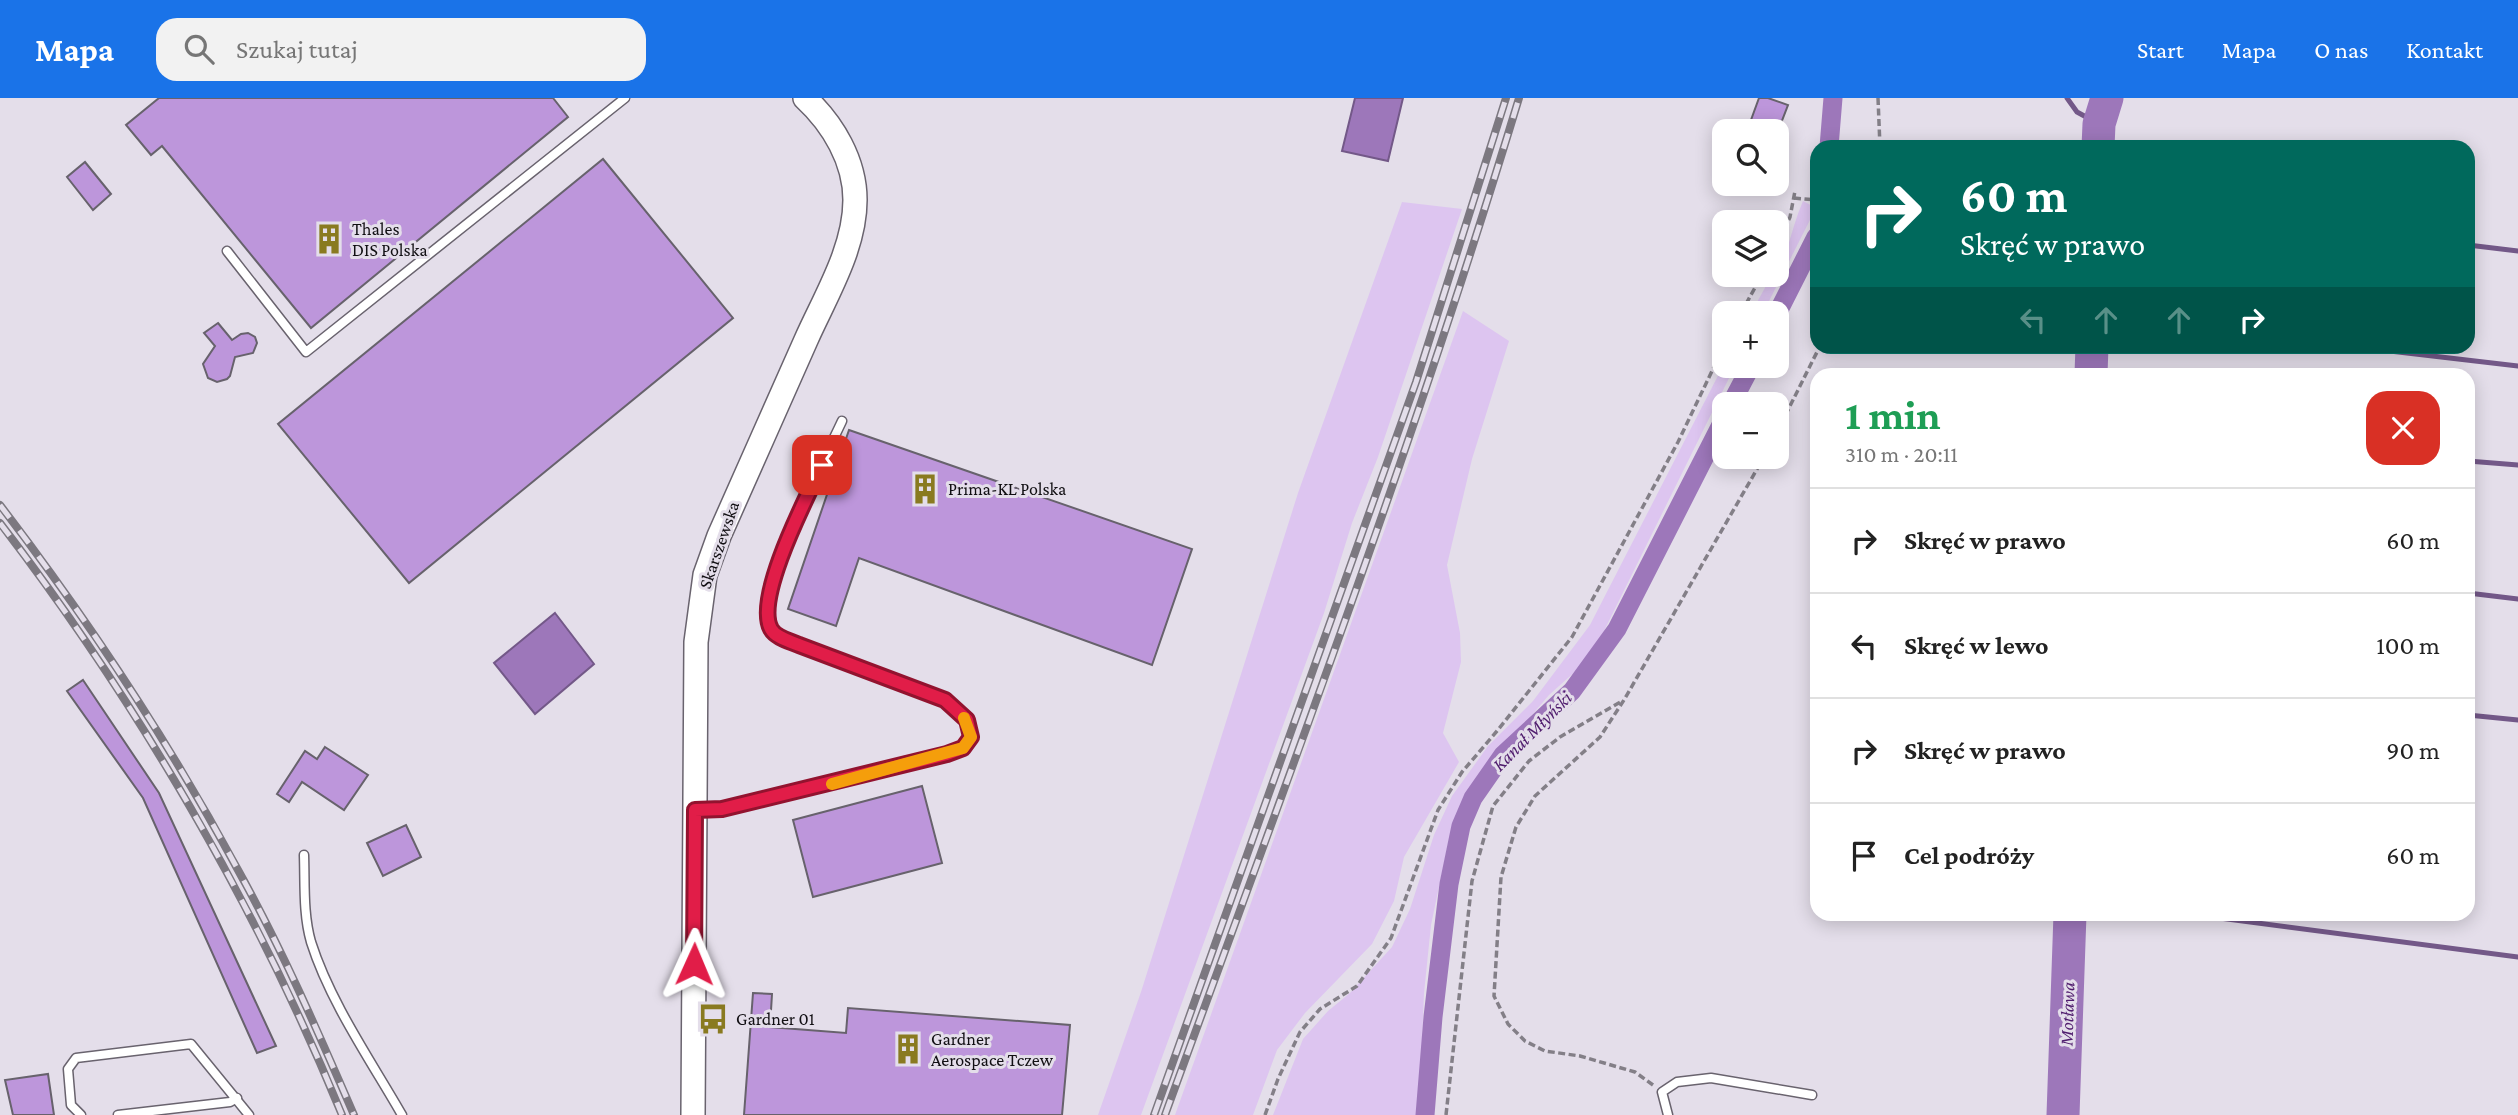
<!DOCTYPE html>
<html lang="pl">
<meta charset="utf-8">
<style>
:root{--surface:#fff;--page:#f2f2f2;--text:#222;--muted:#767676;--line:#e0e0e0;--accent:#1a73e8}
body{margin:0;font-family:"Crimson Pro",serif;background:var(--page);color:var(--text);height:100vh;display:flex;flex-direction:column;font-size:26px;white-space:nowrap}
*{box-sizing:border-box;margin:0}
p{font-size:23px;color:var(--muted)}
.icon{flex:none;width:38px;height:38px;fill:none;stroke:currentColor;stroke-width:2;stroke-linecap:round;stroke-linejoin:round}
.map{position:relative;flex:1;overflow:hidden}
.drawer{position:absolute;left:1810px;top:270px;width:665px;height:553px;display:flex;flex-direction:column;background:var(--surface);border-radius:21px;box-shadow:0 4px 18px #0003}
.drawer>*{flex:none}
.guide{position:absolute;left:1810px;top:42px;width:665px;height:214px;border-radius:21px;box-shadow:0 4px 18px #0003;background:#00695c;color:#fff;overflow:hidden}
.buttons{position:absolute;left:1712px;top:21px;display:grid;gap:14px}
.buttons a{display:grid;place-items:center;width:77px;height:77px;border-radius:14px;background:var(--surface);box-shadow:0 4px 18px #0003;font-size:35px}
.pin{position:absolute;display:grid;place-items:center;width:60px;height:60px;color:#fff;margin:-30px;border-radius:14px;box-shadow:0 4px 10px #0006}
.me{position:absolute;width:77px;margin:-38px;rotate:1deg;stroke-linejoin:round;filter:drop-shadow(0 0 5px #0008)}
.turn{display:flex;align-items:center;gap:24px;height:147px;padding:0 35px;font-size:32px}
.turn .icon{width:91px;height:91px;stroke-width:2.5}
.turn b{display:block;font-size:49px;line-height:60px}
.lanes{display:flex;align-items:center;height:66px;padding:0 35px;background:#0003;justify-content:center;gap:35px;direction:ltr}
.lanes .off{opacity:.35}
.round{display:grid;place-items:center;flex:none;width:74px;height:74px;border-radius:21px;background:var(--page)}
.overview{display:flex;align-items:center;justify-content:space-between;height:119px;padding:0 35px}
h1{font-size:42px;font-weight:700;line-height:52px;color:#1e9e55}
ul{padding:0;list-style:none}
li{display:flex;align-items:center;gap:21px;height:105px;padding:0 35px;border-top:2px solid var(--line)}
li div{flex:1}
li b{display:block;font-size:26px}
li em{font-style:normal}
header{display:flex;align-items:center;gap:42px;box-sizing:border-box;height:98px;padding:0 35px;background:var(--accent);color:#fff}
header strong{font-size:33px}
nav{display:flex;gap:38px;margin-inline-start:auto;font-size:24px}
.search{width:490px;height:63px;background:var(--page);display:flex;align-items:center;gap:18px;box-sizing:border-box;padding:0 24px;border-radius:21px;color:var(--muted);font-size:26px}
.map>svg:first-child{display:block}
.green{fill:#ddc5f0}
.water{fill:#9d77ba;stroke:#735888;stroke-width:2}
.lines{fill:none;stroke-linecap:round;stroke-linejoin:round}
.stream{stroke:#735888;stroke-width:5}
.canal{stroke:#9d77ba;stroke-width:19}
.river{stroke:#9d77ba;stroke-width:33}
.building{fill:#bd96db;stroke:#67626c;stroke-width:2}
.lane-casing{stroke:#69636e;stroke-width:11}
.secondary-casing{stroke:#69636e;stroke-width:26}
.path{stroke:#837f87;stroke-width:3.5;stroke-dasharray:7 3.5;stroke-linecap:butt}
.lane{stroke:#fff;stroke-width:8}
.secondary{stroke:#fff;stroke-width:23}
.rail-casing{stroke:#7c7880;stroke-width:8}
.rail{stroke:#e4deea;stroke-width:5;stroke-dasharray:16;stroke-linecap:butt}
.route-casing{stroke:#92132f;stroke-width:18}
.route{stroke:#e11d48;stroke-width:12}
.slow{stroke:#f59e0b;stroke-width:12}
.labels{text-anchor:middle;dominant-baseline:central;stroke-width:6;stroke-linejoin:round;paint-order:stroke}
.poi-label{font-size:18px;fill:#110f13;stroke:#e4deea;text-anchor:start}
.street-label{font-size:18px;fill:#110f13;stroke:#e4deea}
.water-label{font-size:19px;font-style:italic;fill:#4f1c6d;stroke:#e4deea}
</style>
<header>
<strong>Mapa</strong>
<div class="search"><svg class="icon" aria-label="search" viewBox="0 0 24 24"><circle cx="10" cy="10" r="6"/><path d="M15 15l6 6"/></svg>Szukaj tutaj</div>
<nav><a>Start</a><a>Mapa</a><a>O nas</a><a>Kontakt</a></nav>
</header>
<div class="map">
<svg width="2518" height="1017" viewBox="0 0 2518 1017">
<rect width="100%" height="100%" fill="#e4deea"/>
<g class="green">
<path d="M1803 103 1816 110 1763 215H1751L1772 177H1776C1776 166 1783 161 1787 151 1792 135 1796 119 1803 103Z"/>
<polygon points="1402,104 1462,111 1378,359 1352,425 1324,515 1141,1017 1098,1017 1141,894 1298,395"/>
<polygon points="1463,213 1509,243 1472,361 1447,467 1460,535 1461,564 1443,635 1459,664 1404,759 1394,803 1372,846 1305,915 1277,952 1253,1017 1175,1017"/>
<polygon points="1724,266 1735,268 1603,535 1578,571 1549,597 1474,685 1449,741 1431,827 1424,895 1420,999 1417,1017 1273,1017 1303,941 1328,913 1350,895 1392,849 1410,811 1434,737 1452,698 1488,648 1533,603 1590,527"/>
</g>
<g class="water">
<polygon points="1355,0 1403,0 1388,63 1342,53"/>
<polygon points="555,515 594,566 535,616 494,565"/>
</g>
<g class="lines">
<g class="stream">
<polyline points="2067,0 2077,14 2099,26"/>
<polyline points="2468,147 2518,153"/>
<polyline points="2347,248 2518,268"/>
<polyline points="2468,363 2518,367"/>
<polyline points="2468,495 2518,501"/>
<polyline points="2468,617 2518,622"/>
<polyline points="2189,816 2518,859"/>
</g>
<g class="canal">
<polyline points="1829,49 1833,0"/>
<polyline points="1776,218 1816,139"/>
<polyline points="1731,306 1751,268"/>
<polyline points="1425,1017 1433,919 1449,786 1461,728 1473,700 1503,657 1572,593 1617,531 1724,321"/>
</g>
<g class="river">
<polyline points="2098,49 2099,26 2107,0"/>
<polyline points="2091,276 2092,248"/>
<polyline points="2063,1017 2070,816"/>
</g>
</g>
<g class="building">
<polygon points="159,0 553,0 568,19 311,230 162,48 151,57 126,27"/>
<polygon points="1759,0 1768,0 1788,7 1778,33 1747,33"/>
<polygon points="603,61 733,220 409,485 278,326"/>
<polygon points="85,64 111,96 93,112 67,79"/>
<polygon points="218,225 232,242 241,236 248,235 255,239 257,245 253,255 235,259 230,278 227,281 217,284 208,280 203,266 215,248 204,235"/>
<polygon points="849,332 1192,451 1152,567 859,460 836,528 788,511"/>
<polygon points="83,582 159,695 276,948 257,955 143,700 67,593"/>
<polygon points="325,649 368,677 344,712 302,684 289,704 277,696 305,653 317,661"/>
<polygon points="922,688 942,765 813,799 793,722"/>
<polygon points="406,727 421,759 383,778 367,745"/>
<polygon points="753,895 772,896 770,929 846,935 848,910 1070,927 1062,1017 744,1017"/>
<polygon points="48,976 54,1017 13,1017 5,982"/>
</g>
<g class="lines">
<g class="lane-casing">
<g id="lane">
<polyline points="227,153 306,254 625,0"/>
<path d="M698 712 722 711 947 656 963 650 971 639 967 622 945 602 799 547C790 543 776 540 771 531 753 497 825 360 842 323"/>
<path d="M304 757C305 786 303 816 311 844 330 904 371 963 402 1017"/>
<polyline points="81,1017 71,1007 68,971 76,960 191,946 249,1017"/>
<polyline points="118,1017 230,1004 237,1000"/>
<polyline points="1668,1017 1662,994 1677,984 1711,980 1812,997"/>
</g>
</g>
<g class="secondary-casing">
<path id="secondary" d="M693 1017 696 544 705 477 719 438C748 373 777 307 806 242 825 199 855 151 855 102 855 63 833 26 805 0"/>
</g>
<g class="path">
<polyline points="1878,0 1880,49"/>
<polyline points="1794,100 1816,102"/>
<polyline points="1776,151 1790,119 1795,93"/>
<polyline points="1741,215 1762,177"/>
<polyline points="1776,336 1820,248"/>
<polyline points="1653,987 1635,974 1580,958 1545,953 1525,943 1508,926 1494,898 1501,779 1516,729 1535,698 1600,639 1624,602 1764,359"/>
<polyline points="1265,1017 1278,981 1300,934 1320,911 1357,888 1391,840 1438,712 1462,674 1497,633 1572,539 1678,344 1724,248"/>
<polyline points="1446,1017 1472,783 1493,708 1529,663 1560,639 1622,603"/>
</g>
<use href="#lane" class="lane"/>
<use href="#secondary" class="secondary"/>
<g class="rail-casing">
<g id="rail">
<path d="M0 407C88 522 169 644 238 772 282 851 318 934 354 1017"/>
<path d="M0 425C138 605 256 807 342 1017"/>
<polyline points="1154,1017 1416,284 1506,0"/>
<path d="M1165 1017C1288 680 1415 344 1519 0"/>
</g>
</g>
<use href="#rail" class="rail"/>
</g>
<g class="lines">
<g class="route-casing">
<path id="route" d="M694 866 695 712 722 711 947 656 963 650 971 639 967 622 945 602 799 547C790 543 776 540 771 531 754 500 807 399 822 367"/>
</g>
<use href="#route" class="route"/>
<polyline class="slow" points="832,686 963,650 971,639 964,620"/>
</g>
<defs>
<g id="building-bare" transform="scale(2.415)"><path d="M-4-6H4V6H1V3H-1V6H-4ZM-2.5-4.3h1.7v1.8h-1.7ZM.8-4.3h1.7v1.8H.8ZM-2.5-1h1.7V.8h-1.7ZM.8-1h1.7V.8H.8Z" fill="#897a20" stroke="#e4deea" stroke-width="2.5" paint-order="stroke"/></g>
<g id="bus-bare" transform="scale(2.415)"><path d="M-5-6H5V4H4V6H2V4H-2V6H-4V4H-5ZM-3.5-4V0h7V-4ZM-3.5 1.2v1.5H-2V1.2ZM2 1.2v1.5H3.5V1.2Z" fill="#897a20" stroke="#e4deea" stroke-width="2.5" paint-order="stroke"/></g>
</defs>
<g fill-rule="evenodd">
<use href="#building-bare" x="329" y="141"/>
<use href="#building-bare" x="925" y="391"/>
<use href="#bus-bare" x="713" y="921"/>
<use href="#building-bare" x="908" y="951"/>
</g>
<g class="labels">
<g class="poi-label">
<text x="352" y="131">Thales<tspan x="352" dy="21">DIS Polska</tspan></text>
<text x="948" y="391">Prima-KL Polska</text>
<text x="736" y="921">Gardner 01</text>
<text x="931" y="941">Gardner<tspan x="931" dy="21">Aerospace Tczew</tspan></text>
</g>
<g class="street-label">
<text transform="translate(719 447) rotate(-71)">Skarszewska</text>
</g>
<g class="water-label">
<text transform="translate(1532 633) rotate(-45)">Kanał Młyński</text>
<text transform="translate(2067 916) rotate(-88)">Motława</text>
</g>
</g>
</svg>
<div class="buttons">
<a><svg class="icon" aria-label="search" viewBox="0 0 24 24"><circle cx="10" cy="10" r="6"/><path d="M15 15l6 6"/></svg></a>
<a><svg class="icon" aria-label="layers" viewBox="0 0 24 24"><path d="M12 4l9 5-9 5-9-5zM3 14l9 5 9-5"/></svg></a>
<a>+</a>
<a>−</a>
</div>
<div class="pin" style="left:822px;top:367px;background:#d93025"><svg class="icon" aria-label="arrive" viewBox="0 0 24 24"><path d="M6 21V4h12l-3 4 3 4H6"/></svg></div>
<svg class="me" style="left:694px;top:866px" viewBox="-20 -20 40 40"><path d="M0-17L14 15 0 8-14 15z" fill="#e11d48" stroke="#fff" stroke-width="4"/></svg>
<div class="guide">
<div class="turn"><svg class="icon" aria-label="right" viewBox="0 0 24 24"><path d="M7 20v-9h11M14 6l5 5-5 5"/></svg><div><b>60 m</b>Skręć w prawo</div></div>
<div class="lanes"><svg class="icon off" aria-label="left" viewBox="0 0 24 24"><path d="M17 20v-9H6M10 6l-5 5 5 5"/></svg><svg class="icon off" aria-label="ahead" viewBox="0 0 24 24"><path d="M12 20V5M6 11l6-6 6 6"/></svg><svg class="icon off" aria-label="ahead" viewBox="0 0 24 24"><path d="M12 20V5M6 11l6-6 6 6"/></svg><svg class="icon" aria-label="right" viewBox="0 0 24 24"><path d="M7 20v-9h11M14 6l5 5-5 5"/></svg></div>
</div>
<section class="drawer">
<div class="overview"><div><h1>1 min</h1><p>310 m · 20:11</p></div><a class="round" style="background:#d93025;color:#fff"><svg class="icon" aria-label="close" viewBox="0 0 24 24"><path d="M6 6l12 12M18 6L6 18"/></svg></a></div>
<ul>
<li><svg class="icon" aria-label="right" viewBox="0 0 24 24"><path d="M7 20v-9h11M14 6l5 5-5 5"/></svg><div><b>Skręć w prawo</b></div><em>60 m</em></li>
<li><svg class="icon" aria-label="left" viewBox="0 0 24 24"><path d="M17 20v-9H6M10 6l-5 5 5 5"/></svg><div><b>Skręć w lewo</b></div><em>100 m</em></li>
<li><svg class="icon" aria-label="right" viewBox="0 0 24 24"><path d="M7 20v-9h11M14 6l5 5-5 5"/></svg><div><b>Skręć w prawo</b></div><em>90 m</em></li>
<li><svg class="icon" aria-label="arrive" viewBox="0 0 24 24"><path d="M6 21V4h12l-3 4 3 4H6"/></svg><div><b>Cel podróży</b></div><em>60 m</em></li>
</ul>
</section>
</div>
